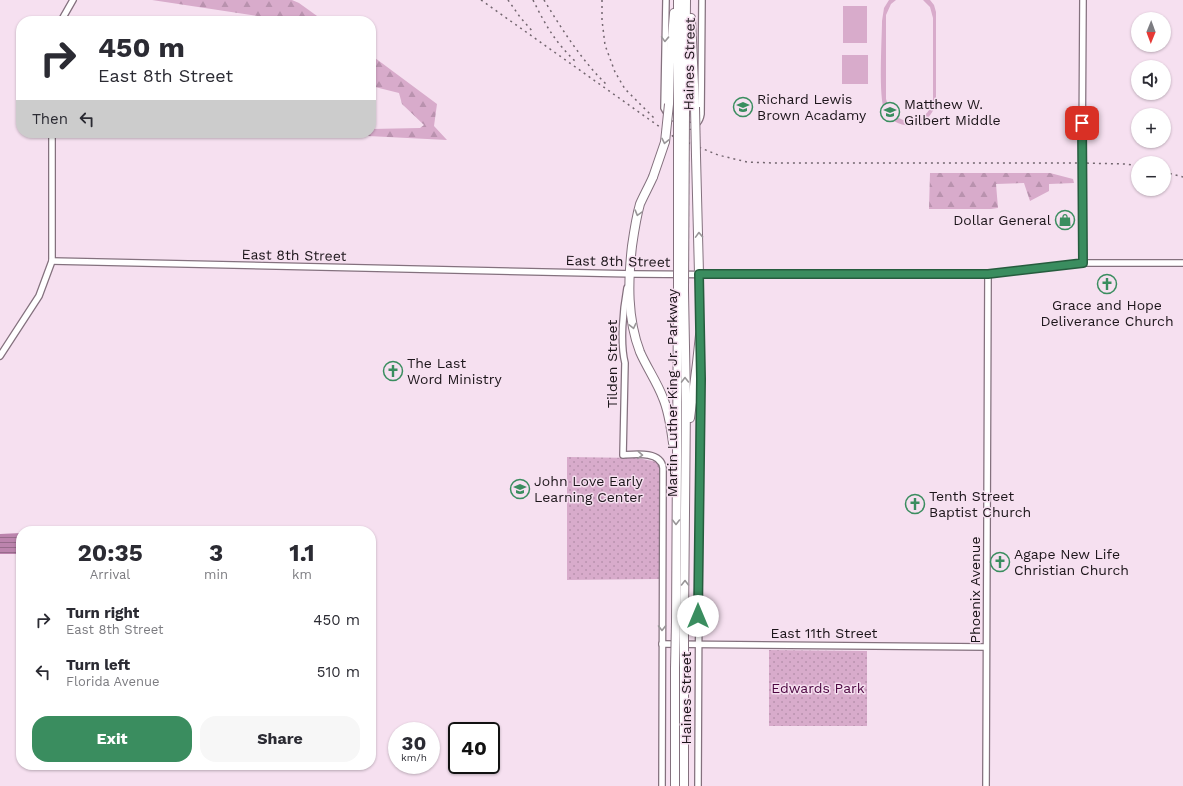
<!DOCTYPE html>
<meta charset="utf-8">
<style>
:root{--surface:#fff;--page:#f7f7f7;--text:#2b2b33;--muted:#7c7c81;--accent:#3a8d5f}
body{margin:0;font-family:"Work Sans",sans-serif;background:var(--page);color:var(--text);height:100vh;display:flex;flex-direction:column;font-size:15px;white-space:nowrap}
*{box-sizing:border-box;margin:0}
p{font-size:13px;color:var(--muted)}
.icon{flex:none;width:22px;height:22px;fill:none;stroke:currentColor;stroke-width:2;stroke-linecap:round;stroke-linejoin:round}
.map{position:relative;flex:1;overflow:hidden}
.panel{position:absolute;left:16px;top:526px;width:360px;height:244px;display:flex;flex-direction:column;background:var(--surface);border-radius:16px;box-shadow:0 1px 3px #0004}
.panel>*{flex:none}
.top-card{position:absolute;left:16px;top:16px;width:360px;height:122px;border-radius:16px;box-shadow:0 1px 3px #0004;background:#fff;color:var(--text);overflow:hidden}
.needle{width:26px;rotate:181deg}
.fabs{position:absolute;left:1131px;top:12px;display:grid;gap:8px}
.fabs a{display:grid;place-items:center;width:40px;height:40px;border-radius:50%;background:var(--surface);box-shadow:0 1px 3px #0004;font-size:20px}
.speed{position:absolute;left:388px;top:722px;display:flex;gap:8px;font-size:20px;font-weight:700;text-align:center}
.speed>*{display:grid;place-content:center;width:52px;height:52px;border-radius:50%;background:var(--surface);box-shadow:0 1px 3px #0004;line-height:1}
.speed small{font-size:10px;font-weight:400}
.speed .limit{border:2px solid #111;border-radius:6px;background:#fff;color:#111}
.pin{position:absolute;display:grid;place-items:center;width:34px;height:34px;color:#fff;margin:-17px;border-radius:8px;box-shadow:0 2px 6px #0006}
.me{position:absolute;width:44px;margin:-22px;rotate:0deg;stroke-linejoin:round;filter:drop-shadow(0 0 3px #0008)}
.turn{display:flex;align-items:center;gap:14px;height:84px;padding:0 16px;font-size:18px}
.turn .icon{width:52px;height:52px;stroke-width:2.5}
.turn b{display:block;font-size:28px;line-height:34px}
.then{display:flex;align-items:center;height:38px;padding:0 16px;background:#0003;gap:8px;font-size:15px}
.eta{display:flex;justify-content:space-evenly;align-items:center;height:68px;text-align:center}
.eta b{font-size:24px;font-weight:700;line-height:28px}
.primary-button{display:flex;gap:8px;margin-top:auto;padding:8px 16px}
.primary-button a{flex:1;height:46px;border-radius:16px;background:var(--accent);color:#fff;font-size:16px;font-weight:700;line-height:46px;text-align:center}
.primary-button a+a{background:var(--page);color:var(--text)}
ul{padding:0;list-style:none}
li{display:flex;align-items:center;gap:12px;height:52px;padding:0 16px}
li div{flex:1}
li b{display:block;font-size:15px}
li em{font-style:normal}
.map>svg:first-child{display:block}
.forest{fill:url(#forest-firs)}
.park{fill:url(#park-dots)}
.pitch{fill:#d8abcb}
.water{fill:url(#water-rules)}
.lines{fill:none;stroke-linecap:round;stroke-linejoin:round}
.tertiary-casing{stroke:#84717e;stroke-width:8}
.motorway-casing{stroke:#84717e;stroke-width:10}
.tertiary{stroke:#fff;stroke-width:5.5}
.motorway{stroke:#fff;stroke-width:8}
.rail{stroke:#73666f;stroke-width:1.5;stroke-dasharray:2 4;stroke-linecap:butt}
.motorway-bridge-casing{stroke:#84717e;stroke-width:10;stroke-linecap:butt}
.motorway-bridge{stroke:#fff;stroke-width:8}
.oneway{stroke:#999698}
.route-casing{stroke:#265c3e;stroke-width:10}
.route{stroke:#3a8d5f;stroke-width:7}
.labels{text-anchor:middle;dominant-baseline:central;stroke-width:3;stroke-linejoin:round;paint-order:stroke}
.street-label{font-size:14px;fill:#1c151a;stroke:#f6e0f0}
.poi-label{font-size:14px;fill:#1c151a;stroke:#f6e0f0;text-anchor:start}
.park-label{font-size:14px;fill:#4c0741;stroke:#f6e0f0}
</style>
<div class="map">
<svg width="1183" height="786" viewBox="0 0 1183 786">
<defs>
<pattern id="forest-firs" width="22" height="20" patternUnits="userSpaceOnUse"><rect width="22" height="20" fill="#d8abcb"/><path d="M5 1l3.5 6h-7zM16 11l3.5 6h-7z" fill="#b992ae"/></pattern>
<pattern id="park-dots" width="8" height="8" patternUnits="userSpaceOnUse"><rect width="8" height="8" fill="#d8abcb"/><path d="M2 2h.1M6 6h.1" fill="none" stroke="#b992ae" stroke-width="1.8" stroke-linecap="round"/></pattern>
<pattern id="water-rules" width="6" height="5" patternUnits="userSpaceOnUse"><rect width="6" height="5" fill="#bc84ad"/><path d="M0 2.5h6" fill="none" stroke="#986b8c"/></pattern>
</defs>
<rect width="100%" height="100%" fill="#f6e0f0"/>
<g class="forest">
<polygon points="152,0 292,0 299,3 324,21 291,21"/>
<polygon points="371,55 437,104 434,126 447,140 368,136 369,133 371,133 371,129 420,128 424,125 402,104 399,93 371,86"/>
<polygon points="930,173 1050,173 1073,179 1074,183 1049,184 1049,191 1030,201 1024,183 996,184 998,208 991,209 929,209"/>
</g>
<g class="park">
<polygon points="567,457 638,458 657,462 660,469 659,579 567,580"/>
<polygon points="769,650 867,651 867,726 769,726"/>
</g>
<g class="pitch">
<path d="M889 0H896L891 4 886 15V99C893 129 928 128 933 99V18L930 7 923 0H930L934 5 936 12V102C934 112 928 120 918 124 906 128 891 123 885 112 878 99 882 39 882 21L884 8Z"/>
<rect x="843" y="6" width="24" height="37"/>
<rect x="842" y="55" width="26" height="29"/>
</g>
<polygon class="water" points="21,533 21,554 0,554 0,534"/>
<g class="lines">
<g class="tertiary-casing">
<g id="tertiary">
<path d="M666 0 664 108 668 115 690 126C698 125 700 120 701 114L702 0"/>
<polyline points="61,21 73,0"/>
<polyline points="52,261 635,274 760,275 988,274 1083,263 1183,263"/>
<polyline points="1083,263 1082,163 1083,0"/>
<polyline points="699,274 700,338"/>
<path d="M627 288C623 310 620 343 625 363L623 455C636 454 661 451 663 468L662 786"/>
<polyline points="0,356 39,296 52,261 52,133"/>
<polyline points="662,644 986,647"/>
<polyline points="698,786 700,360"/>
<polyline points="986,786 988,274"/>
</g>
</g>
<g class="motorway-casing">
<g id="motorway">
<polyline points="691,18 695,107"/>
<polyline points="669,104 670,62 674,13"/>
<polyline points="678,109 678,0"/>
<polyline points="685,112 686,0"/>
<polyline points="696,156 699,274"/>
<path d="M653 177C649 186 644 195 640 204 636 218 634 232 632 246 628 282 627 318 640 352 647 368 657 382 663 398 669 412 671 428 673 443"/>
<polyline points="690,418 697,363 700,335"/>
<polyline points="676,622 678,291"/>
<polyline points="684,622 686,402 684,291"/>
<polyline points="675,786 675,668"/>
<polyline points="684,786 684,668"/>
</g>
</g>
<use href="#tertiary" class="tertiary"/>
<use href="#motorway" class="motorway"/>
<g class="rail">
<polyline points="481,0 674,137 718,155 747,162 773,163 1082,163 1126,164 1138,166"/>
<polyline points="508,0 520,17 534,33"/>
<path d="M533 0C546 26 555 42 576 62"/>
<path d="M544 0C563 31 582 61 608 86"/>
<polyline points="602,0 602,20 605,45 615,72 625,89 654,118"/>
<polyline points="1164,172 1183,177"/>
</g>
<g class="motorway-bridge-casing">
<g id="motorway-bridge">
<polyline points="695,107 696,156"/>
<polyline points="653,177 665,142 669,104"/>
<polyline points="678,291 678,109"/>
<polyline points="684,291 685,112"/>
<polyline points="684,622 684,668"/>
<polyline points="675,668 676,622"/>
</g>
</g>
<use href="#motorway-bridge" class="motorway-bridge"/>
</g>
<defs><path id="oneway-chevron" d="M-2-3.5L2.5 0L-2 3.5" fill="none" stroke-width="1.6" stroke-linecap="round" stroke-linejoin="round"/></defs>
<g class="oneway">
<use href="#oneway-chevron" transform="translate(665 39) rotate(92)"/>
<use href="#oneway-chevron" transform="translate(665 141) rotate(102)"/>
<use href="#oneway-chevron" transform="translate(638 213) rotate(106)"/>
<use href="#oneway-chevron" transform="translate(699 235) rotate(-92)"/>
<use href="#oneway-chevron" transform="translate(633 326) rotate(77)"/>
<use href="#oneway-chevron" transform="translate(685 380) rotate(-91)"/>
<use href="#oneway-chevron" transform="translate(640 455) rotate(4)"/>
<use href="#oneway-chevron" transform="translate(676 522) rotate(90)"/>
<use href="#oneway-chevron" transform="translate(685 583) rotate(-90)"/>
<use href="#oneway-chevron" transform="translate(662 628) rotate(90)"/>
</g>
<g class="lines">
<g class="route-casing">
<polyline id="route" points="698,616 701,379 699,274 988,274 1083,263 1082,123"/>
</g>
<use href="#route" class="route"/>
</g>
<defs>
<g id="school-ring" transform="scale(1)"><circle r="9.5" fill="#f6e0f0" stroke="#3a8d5f" stroke-width="1.5"/><path d="M0-5L7-2L0 1L-7-2ZM-4 1L0 2.5L4 1V4Q0 6-4 4Z" fill="#3a8d5f"/></g>
<g id="shop-ring" transform="scale(1)"><circle r="9.5" fill="#f6e0f0" stroke="#3a8d5f" stroke-width="1.5"/><path d="M-5-2.5h2.3a2.7 3.5 0 0 1 5.4 0H5L5.5 6h-11ZM-1.5-2.5h3a1.5 2.3 0 0 0-3 0Z" fill="#3a8d5f"/></g>
<g id="church-ring" transform="scale(1)"><circle r="9.5" fill="#f6e0f0" stroke="#3a8d5f" stroke-width="1.5"/><path d="M-1.2-6h2.4v3.5h3.3v2.4h-3.3V6h-2.4V-.1h-3.3v-2.4h3.3Z" fill="#3a8d5f"/></g>
</defs>
<g fill-rule="evenodd">
<use href="#school-ring" x="743" y="107"/>
<use href="#school-ring" x="890" y="112"/>
<use href="#shop-ring" x="1065" y="220"/>
<use href="#church-ring" x="1107" y="284"/>
<use href="#church-ring" x="393" y="371"/>
<use href="#school-ring" x="520" y="489"/>
<use href="#church-ring" x="915" y="504"/>
<use href="#church-ring" x="1000" y="562"/>
</g>
<g class="labels">
<g class="street-label">
<text transform="translate(689 64) rotate(-89)">Haines Street</text>
<text transform="translate(294 255) rotate(1)">East 8th Street</text>
<text transform="translate(618 261) rotate(1)">East 8th Street</text>
<text transform="translate(612 364) rotate(-90)">Tilden Street</text>
<text transform="translate(672 393) rotate(-90)">Martin Luther King Jr. Parkway</text>
<text transform="translate(975 590) rotate(-90)">Phoenix Avenue</text>
<text x="824" y="633">East 11th Street</text>
<text transform="translate(686 698) rotate(-90)">Haines Street</text>
</g>
<g class="poi-label">
<text x="757" y="99">Richard Lewis<tspan x="757" dy="16">Brown Acadamy</tspan></text>
<text x="904" y="104">Matthew W.<tspan x="904" dy="16">Gilbert Middle</tspan></text>
<text x="1051" y="220" text-anchor="end">Dollar General</text>
<text x="1107" y="305" text-anchor="middle">Grace and Hope<tspan x="1107" dy="16">Deliverance Church</tspan></text>
<text x="407" y="363">The Last<tspan x="407" dy="16">Word Ministry</tspan></text>
<text x="534" y="481">John Love Early<tspan x="534" dy="16">Learning Center</tspan></text>
<text x="929" y="496">Tenth Street<tspan x="929" dy="16">Baptist Church</tspan></text>
<text x="1014" y="554">Agape New Life<tspan x="1014" dy="16">Christian Church</tspan></text>
</g>
<g class="park-label">
<text x="818" y="688">Edwards Park</text>
</g>
</g>
</svg>
<div class="fabs">
<a><svg class="needle" viewBox="-14 -14 28 28"><path d="M0-13l5 13h-10z" fill="#e53935"/><path d="M0 13l5-13h-10z" fill="#7c7c81"/></svg></a>
<a><svg class="icon" aria-label="sound" viewBox="0 0 24 24"><path d="M4 9h4l5-4v14l-5-4H4zM17 9q2 3 0 6"/></svg></a>
<a>+</a>
<a>−</a>
</div>
<div class="speed"><div>30<small>km/h</small></div><div class="limit">40</div></div>
<div class="pin" style="left:1082px;top:123px;background:#d93025"><svg class="icon" aria-label="arrive" viewBox="0 0 24 24"><path d="M6 21V4h12l-3 4 3 4H6"/></svg></div>
<svg class="me" style="left:698px;top:616px" viewBox="-20 -20 40 40"><circle r="19" fill="#fff"/><path d="M0-13L10 11 0 6-10 11z" fill="#3a8d5f"/></svg>
<div class="top-card">
<div class="turn"><svg class="icon" aria-label="right" viewBox="0 0 24 24"><path d="M7 20v-9h11M14 6l5 5-5 5"/></svg><div><b>450 m</b>East 8th Street</div></div>
<div class="then">Then<svg class="icon" aria-label="left" viewBox="0 0 24 24"><path d="M17 20v-9H6M10 6l-5 5 5 5"/></svg></div>
</div>
<section class="panel">
<div class="eta">
<div><b>20:35</b><p>Arrival</p></div>
<div><b>3</b><p>min</p></div>
<div><b>1.1</b><p>km</p></div>
</div>
<ul>
<li><svg class="icon" aria-label="right" viewBox="0 0 24 24"><path d="M7 20v-9h11M14 6l5 5-5 5"/></svg><div><b>Turn right</b><p>East 8th Street</p></div><em>450 m</em></li>
<li><svg class="icon" aria-label="left" viewBox="0 0 24 24"><path d="M17 20v-9H6M10 6l-5 5 5 5"/></svg><div><b>Turn left</b><p>Florida Avenue</p></div><em>510 m</em></li>
</ul>
<div class="primary-button"><a>Exit</a><a>Share</a></div>
</section>
</div>
